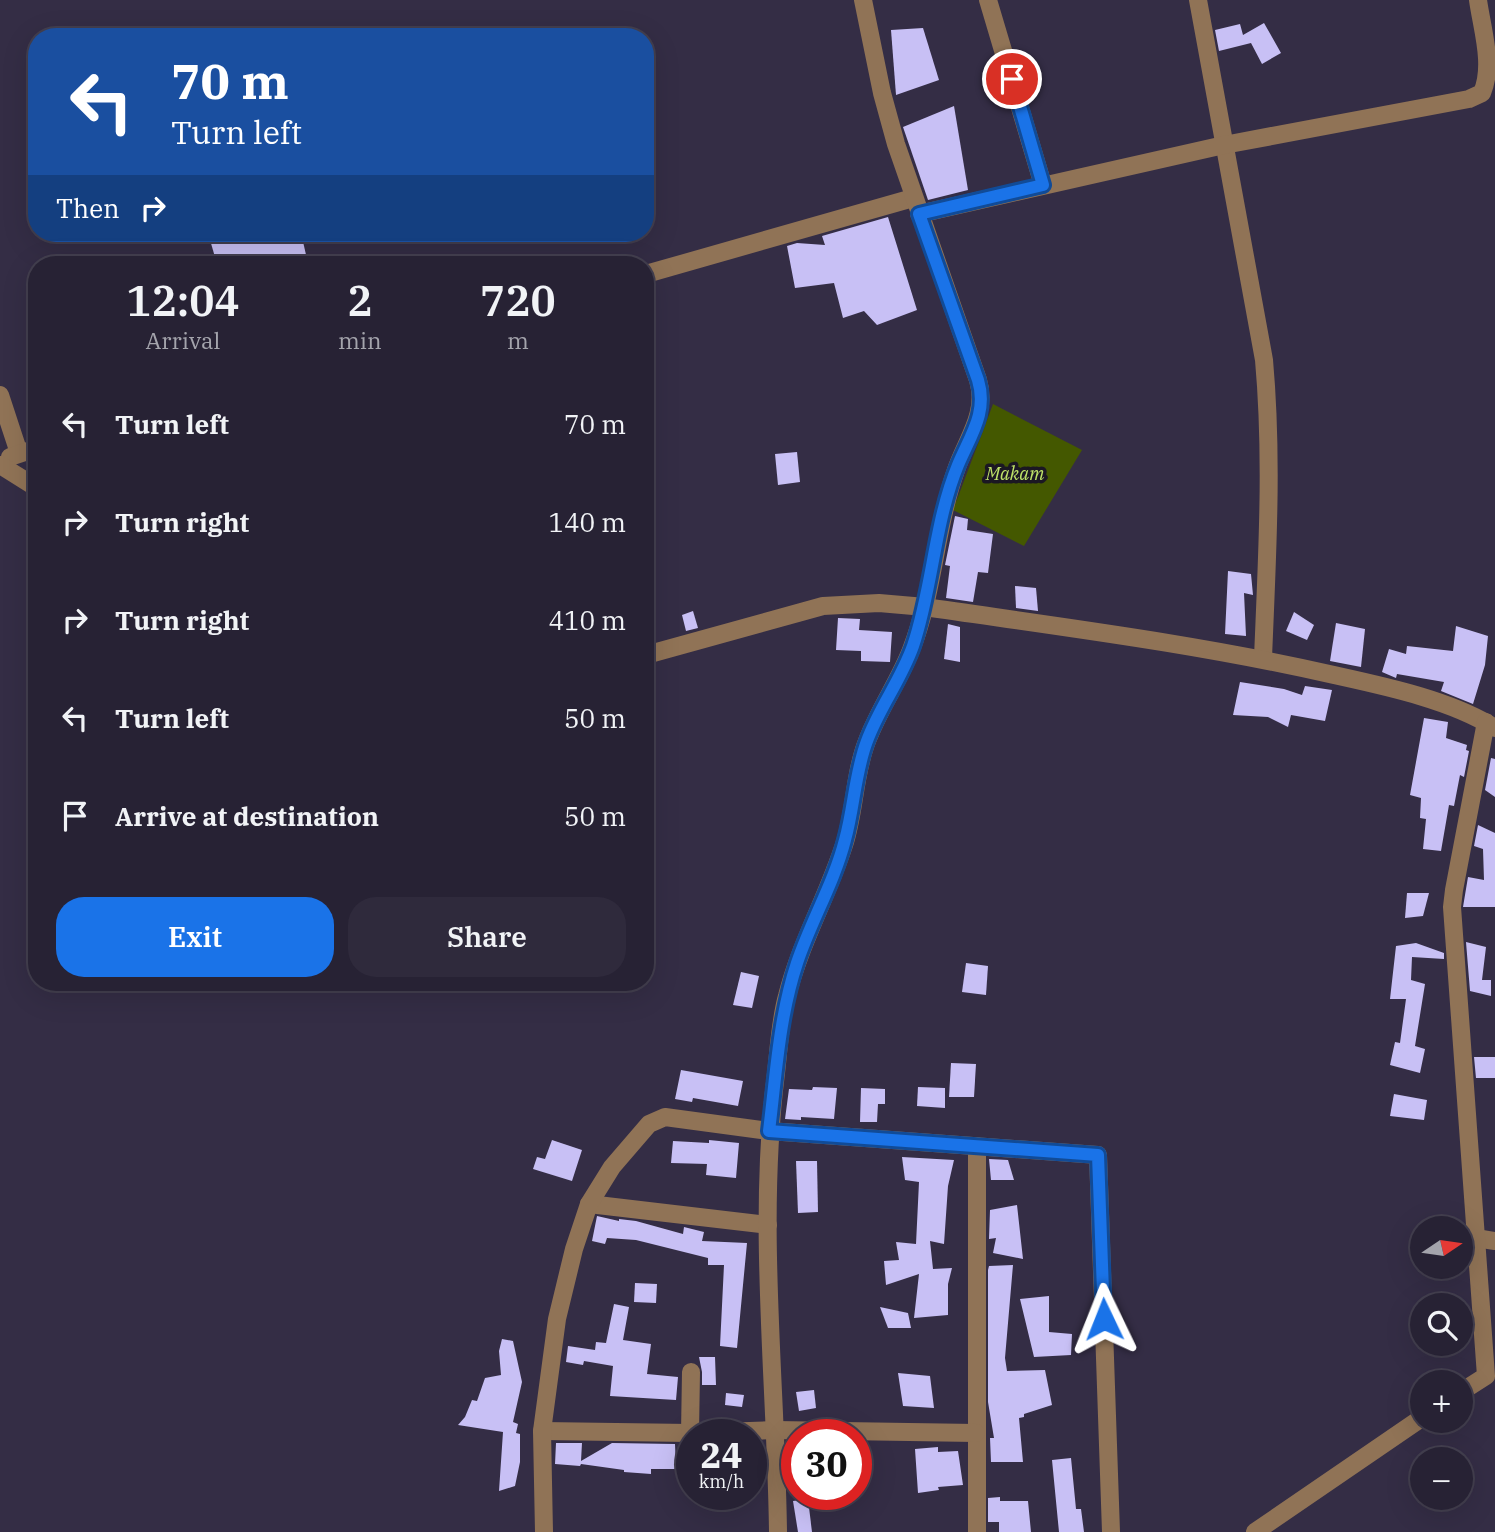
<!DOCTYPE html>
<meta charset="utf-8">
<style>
:root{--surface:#272234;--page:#2f2a3c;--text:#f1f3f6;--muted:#a4a4ac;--line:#433f4f;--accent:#1a73e8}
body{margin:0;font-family:"IBM Plex Serif",serif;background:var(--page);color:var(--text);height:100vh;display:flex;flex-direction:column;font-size:26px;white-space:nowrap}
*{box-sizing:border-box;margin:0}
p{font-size:23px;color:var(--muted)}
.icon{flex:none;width:38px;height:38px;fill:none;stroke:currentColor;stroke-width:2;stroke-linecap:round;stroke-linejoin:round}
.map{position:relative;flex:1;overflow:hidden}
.panel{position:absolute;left:28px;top:256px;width:626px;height:735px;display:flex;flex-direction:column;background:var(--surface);border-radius:28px;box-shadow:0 7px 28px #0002,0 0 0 2px var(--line)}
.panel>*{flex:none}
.guide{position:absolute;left:28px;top:28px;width:626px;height:214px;border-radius:28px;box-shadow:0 7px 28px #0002,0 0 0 2px var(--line);background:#1a4fa0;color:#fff;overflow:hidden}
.needle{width:46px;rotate:77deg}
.controls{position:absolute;left:1410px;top:1216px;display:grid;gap:14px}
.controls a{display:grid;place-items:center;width:63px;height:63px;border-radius:50%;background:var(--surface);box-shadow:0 7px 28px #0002,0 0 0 2px var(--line);font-size:35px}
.speed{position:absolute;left:676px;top:1419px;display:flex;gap:14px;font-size:35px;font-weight:700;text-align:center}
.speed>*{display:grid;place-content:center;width:91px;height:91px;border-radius:50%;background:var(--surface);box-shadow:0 7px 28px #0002,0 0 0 2px var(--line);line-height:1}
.speed small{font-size:18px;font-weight:400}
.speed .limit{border:10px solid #d22;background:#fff;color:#111}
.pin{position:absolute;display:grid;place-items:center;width:60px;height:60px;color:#fff;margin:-30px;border:4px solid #fff;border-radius:50%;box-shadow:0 2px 7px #0007}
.me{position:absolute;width:77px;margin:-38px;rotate:358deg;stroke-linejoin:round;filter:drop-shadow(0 0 5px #0008)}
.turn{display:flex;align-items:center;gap:24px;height:147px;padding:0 28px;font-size:32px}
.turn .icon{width:91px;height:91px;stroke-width:2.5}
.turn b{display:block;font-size:49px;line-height:60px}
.then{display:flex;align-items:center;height:66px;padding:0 28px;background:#0003;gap:14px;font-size:26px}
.eta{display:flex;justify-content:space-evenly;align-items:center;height:119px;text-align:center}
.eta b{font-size:42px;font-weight:600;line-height:49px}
.primary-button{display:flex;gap:14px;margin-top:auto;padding:14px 28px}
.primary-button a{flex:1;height:80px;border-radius:28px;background:var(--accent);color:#fff;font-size:28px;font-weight:600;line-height:80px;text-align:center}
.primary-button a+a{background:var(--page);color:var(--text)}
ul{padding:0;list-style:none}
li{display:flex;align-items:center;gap:21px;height:98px;padding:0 28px}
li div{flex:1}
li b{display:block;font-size:26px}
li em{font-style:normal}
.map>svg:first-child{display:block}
.green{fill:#445800}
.building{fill:#c8c0f5}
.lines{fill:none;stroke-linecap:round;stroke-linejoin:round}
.minor{stroke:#907356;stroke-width:18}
.route-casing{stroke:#114b97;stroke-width:18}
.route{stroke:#1a73e8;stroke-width:12}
.labels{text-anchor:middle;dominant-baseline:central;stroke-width:7;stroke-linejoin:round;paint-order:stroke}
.park-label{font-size:18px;font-style:italic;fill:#bfe369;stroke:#1b1723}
</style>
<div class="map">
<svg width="1495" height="1532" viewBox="0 0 1495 1532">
<rect width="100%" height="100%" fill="#342d45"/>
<polygon class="green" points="993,404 1082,450 1024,546 953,510"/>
<g class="building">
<polygon points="1264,23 1281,53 1262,64 1251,43 1219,51 1215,30 1240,24 1243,35"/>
<polygon points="923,28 939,80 896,95 891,30"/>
<polygon points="954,106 968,190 928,200 903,127"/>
<polygon points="888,217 917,310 877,325 864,311 843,318 834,283 795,288 787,246 797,243 825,245 822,236"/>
<polygon points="208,233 301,233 307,259 286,264 217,264"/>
<polygon points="797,452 800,482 778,485 775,454"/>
<polygon points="955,516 968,519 967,530 993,534 988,573 978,572 973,602 946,598 950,566 945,565"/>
<polygon points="1228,571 1251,574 1253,595 1244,593 1246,636 1225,634"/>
<polygon points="1015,586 1036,588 1038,611 1016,608"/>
<polygon points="693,611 698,628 686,631 682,615"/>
<polygon points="1294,612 1314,625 1307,640 1286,631"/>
<polygon points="838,618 860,619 859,630 892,632 890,662 861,661 861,651 836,650"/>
<polygon points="1336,623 1365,629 1361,667 1330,661"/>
<polygon points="948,624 960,627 960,662 944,659"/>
<polygon points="1456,626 1488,636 1485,665 1473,704 1441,691 1444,682 1397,674 1396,678 1382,672 1389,649 1406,654 1407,646 1453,651"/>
<polygon points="1240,682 1284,689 1302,695 1305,686 1332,690 1325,721 1291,715 1288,727 1268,717 1233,715"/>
<polygon points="1424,718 1448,722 1446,738 1467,745 1466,750 1469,751 1464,777 1460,775 1454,806 1449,805 1441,851 1423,849 1426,819 1420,818 1421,798 1410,795"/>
<polygon points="1491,758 1495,759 1495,797 1485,790"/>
<polygon points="1478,825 1495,833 1495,907 1463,907 1468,877 1484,880 1483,849 1474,846"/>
<polygon points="1407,893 1429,893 1423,916 1405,918"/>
<polygon points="1466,942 1486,947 1482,980 1491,980 1491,996 1470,991"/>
<polygon points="1416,943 1444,953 1444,959 1412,957 1411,980 1425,984 1415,1046 1425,1049 1420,1073 1390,1065 1395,1042 1400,1043 1406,999 1390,999 1396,946"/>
<polygon points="966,963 988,966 986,995 962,992"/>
<polygon points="741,972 759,976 752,1008 733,1005"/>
<polygon points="1474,1057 1495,1057 1495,1078 1476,1078"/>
<polygon points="951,1063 976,1064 974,1097 949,1097"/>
<polygon points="681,1070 743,1081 738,1106 693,1098 692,1102 675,1099"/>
<polygon points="813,1087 837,1088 834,1119 801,1117 801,1120 785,1119 789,1089 812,1090"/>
<polygon points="918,1087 945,1088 945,1108 917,1106"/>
<polygon points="861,1088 885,1089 885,1104 878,1104 877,1122 860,1122"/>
<polygon points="1394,1094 1427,1100 1424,1120 1390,1116"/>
<polygon points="552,1140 582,1150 572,1181 533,1169 537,1157 545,1159"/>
<polygon points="709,1140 739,1143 736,1178 706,1175 707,1164 671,1163 673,1141 709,1143"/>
<polygon points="902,1157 954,1160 948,1186 944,1244 930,1241 933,1269 952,1268 948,1284 948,1315 914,1318 919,1274 886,1285 884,1261 899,1260 896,1242 916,1244 919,1182 905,1180"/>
<polygon points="989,1159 1008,1160 1014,1180 991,1180"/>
<polygon points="796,1161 817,1161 818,1212 798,1213"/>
<polygon points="1017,1205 1023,1259 993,1253 996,1238 989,1239 990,1210"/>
<polygon points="597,1216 619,1221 619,1219 636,1221 683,1234 684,1227 704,1232 702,1241 747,1243 737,1348 720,1346 724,1265 708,1265 708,1258 636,1240 607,1238 605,1244 592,1241"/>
<polygon points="1013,1265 1005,1358 1007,1371 1045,1370 1052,1405 1024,1414 1024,1417 1019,1418 1023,1462 991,1462 990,1438 994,1438 988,1402 988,1270 989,1266"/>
<polygon points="635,1283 657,1284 656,1303 634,1302"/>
<polygon points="1049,1296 1049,1332 1072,1334 1071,1355 1034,1357 1020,1299"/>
<polygon points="614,1304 629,1307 623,1340 651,1344 647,1374 678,1377 676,1400 610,1396 613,1366 584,1361 583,1365 566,1362 568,1346 595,1350 596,1342 606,1343"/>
<polygon points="880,1307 908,1313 911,1328 888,1328"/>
<polygon points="502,1339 513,1341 522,1382 513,1422 518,1424 516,1433 520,1434 520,1462 515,1486 499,1491 503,1432 458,1425 465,1417 472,1400 477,1401 485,1378 501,1375 499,1351"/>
<polygon points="699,1357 715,1357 716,1385 702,1385 702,1372"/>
<polygon points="898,1373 930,1376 934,1408 903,1406"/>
<polygon points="814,1390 816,1408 799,1411 796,1392"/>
<polygon points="726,1393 744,1395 742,1407 725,1405"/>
<polygon points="556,1443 582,1443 581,1461 612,1443 675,1444 676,1469 651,1469 651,1474 624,1472 624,1470 581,1464 580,1466 555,1464"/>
<polygon points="938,1447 938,1452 958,1451 963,1485 938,1487 939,1490 918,1493 915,1449"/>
<polygon points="1071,1458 1076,1509 1081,1509 1084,1532 1059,1532 1052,1460"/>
<polygon points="1000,1497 1000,1501 1028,1501 1031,1532 999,1532 999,1522 988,1522 988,1498"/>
<polygon points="808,1499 812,1532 798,1532 793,1501"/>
</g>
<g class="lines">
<g class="minor">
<polyline points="988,0 1043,185"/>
<path d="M1198 0 1264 360C1273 460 1267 558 1263 658"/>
<path d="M919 214 1224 145 1469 99 1482 93C1494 65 1482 29 1478 0"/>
<polyline points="646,274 913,198"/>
<polyline points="0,395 19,453"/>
<polyline points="10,457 37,448"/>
<polyline points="0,465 37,488"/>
<path d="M646 655 823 606 879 603 925 607C1062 627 1199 644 1334 675 1384 686 1451 700 1495 728"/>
<polyline points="977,1146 977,1532"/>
<polyline points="589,1204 768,1225"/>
<polyline points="1476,1238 1495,1241"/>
<polyline points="1461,1392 1486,1376 1452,907 1454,890 1486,722"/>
<polyline points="542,1431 690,1433 775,1430 976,1433"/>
<polyline points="690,1433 691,1372"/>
<polyline points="544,1532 542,1431 557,1319 574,1249 589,1204 612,1167 649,1124 665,1117 769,1131 1098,1155 1111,1532"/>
<path d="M778 1532C776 1379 757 1225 776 1073 779 1047 780 1021 787 996 800 944 827 897 844 845 855 812 854 774 867 741 879 709 899 681 911 650 934 592 935 529 956 470 966 440 988 414 978 380L896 144 882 93 863 0"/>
<polyline points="1255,1532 1423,1417"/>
</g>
</g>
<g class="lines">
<g class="route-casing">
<path id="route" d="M1012 79 1043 185 919 214 978 380C988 413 970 436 958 465 934 523 933 587 913 646 901 680 879 708 867 741 855 772 854 808 845 840 834 883 811 921 797 963 779 1017 776 1075 769 1131L1098 1155 1104 1319"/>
</g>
<use href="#route" class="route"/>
</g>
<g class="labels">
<g class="park-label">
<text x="1015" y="473">Makam</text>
</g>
</g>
</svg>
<div class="controls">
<a><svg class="needle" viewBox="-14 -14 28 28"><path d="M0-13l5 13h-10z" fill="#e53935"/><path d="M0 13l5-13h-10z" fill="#a4a4ac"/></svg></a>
<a><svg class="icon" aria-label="search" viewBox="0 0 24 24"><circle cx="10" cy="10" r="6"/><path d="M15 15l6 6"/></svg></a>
<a>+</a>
<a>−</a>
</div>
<div class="speed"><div>24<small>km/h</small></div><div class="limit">30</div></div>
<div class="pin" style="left:1012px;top:79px;background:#d93025"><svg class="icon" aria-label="arrive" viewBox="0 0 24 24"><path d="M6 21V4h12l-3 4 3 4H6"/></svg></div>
<svg class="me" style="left:1104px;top:1319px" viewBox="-20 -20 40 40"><path d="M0-17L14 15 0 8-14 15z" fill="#1a73e8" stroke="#fff" stroke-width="4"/></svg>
<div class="guide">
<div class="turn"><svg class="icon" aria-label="left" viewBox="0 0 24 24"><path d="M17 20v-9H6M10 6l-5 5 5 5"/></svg><div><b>70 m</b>Turn left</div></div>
<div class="then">Then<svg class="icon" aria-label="right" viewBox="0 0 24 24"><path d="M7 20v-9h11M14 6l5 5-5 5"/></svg></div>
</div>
<section class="panel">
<div class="eta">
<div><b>12:04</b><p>Arrival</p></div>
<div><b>2</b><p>min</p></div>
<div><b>720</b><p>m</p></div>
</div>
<ul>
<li><svg class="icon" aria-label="left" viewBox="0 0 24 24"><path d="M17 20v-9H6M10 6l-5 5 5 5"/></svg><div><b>Turn left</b></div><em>70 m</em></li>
<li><svg class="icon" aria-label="right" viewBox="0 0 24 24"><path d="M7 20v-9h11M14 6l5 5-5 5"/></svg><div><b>Turn right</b></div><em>140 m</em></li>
<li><svg class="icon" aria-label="right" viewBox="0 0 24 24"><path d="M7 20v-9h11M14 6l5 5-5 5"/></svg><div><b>Turn right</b></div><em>410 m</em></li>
<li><svg class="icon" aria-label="left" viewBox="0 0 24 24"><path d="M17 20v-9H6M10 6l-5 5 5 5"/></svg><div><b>Turn left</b></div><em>50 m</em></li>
<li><svg class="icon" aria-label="arrive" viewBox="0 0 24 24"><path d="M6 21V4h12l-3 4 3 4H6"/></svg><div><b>Arrive at destination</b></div><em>50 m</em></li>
</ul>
<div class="primary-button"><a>Exit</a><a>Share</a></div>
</section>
</div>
